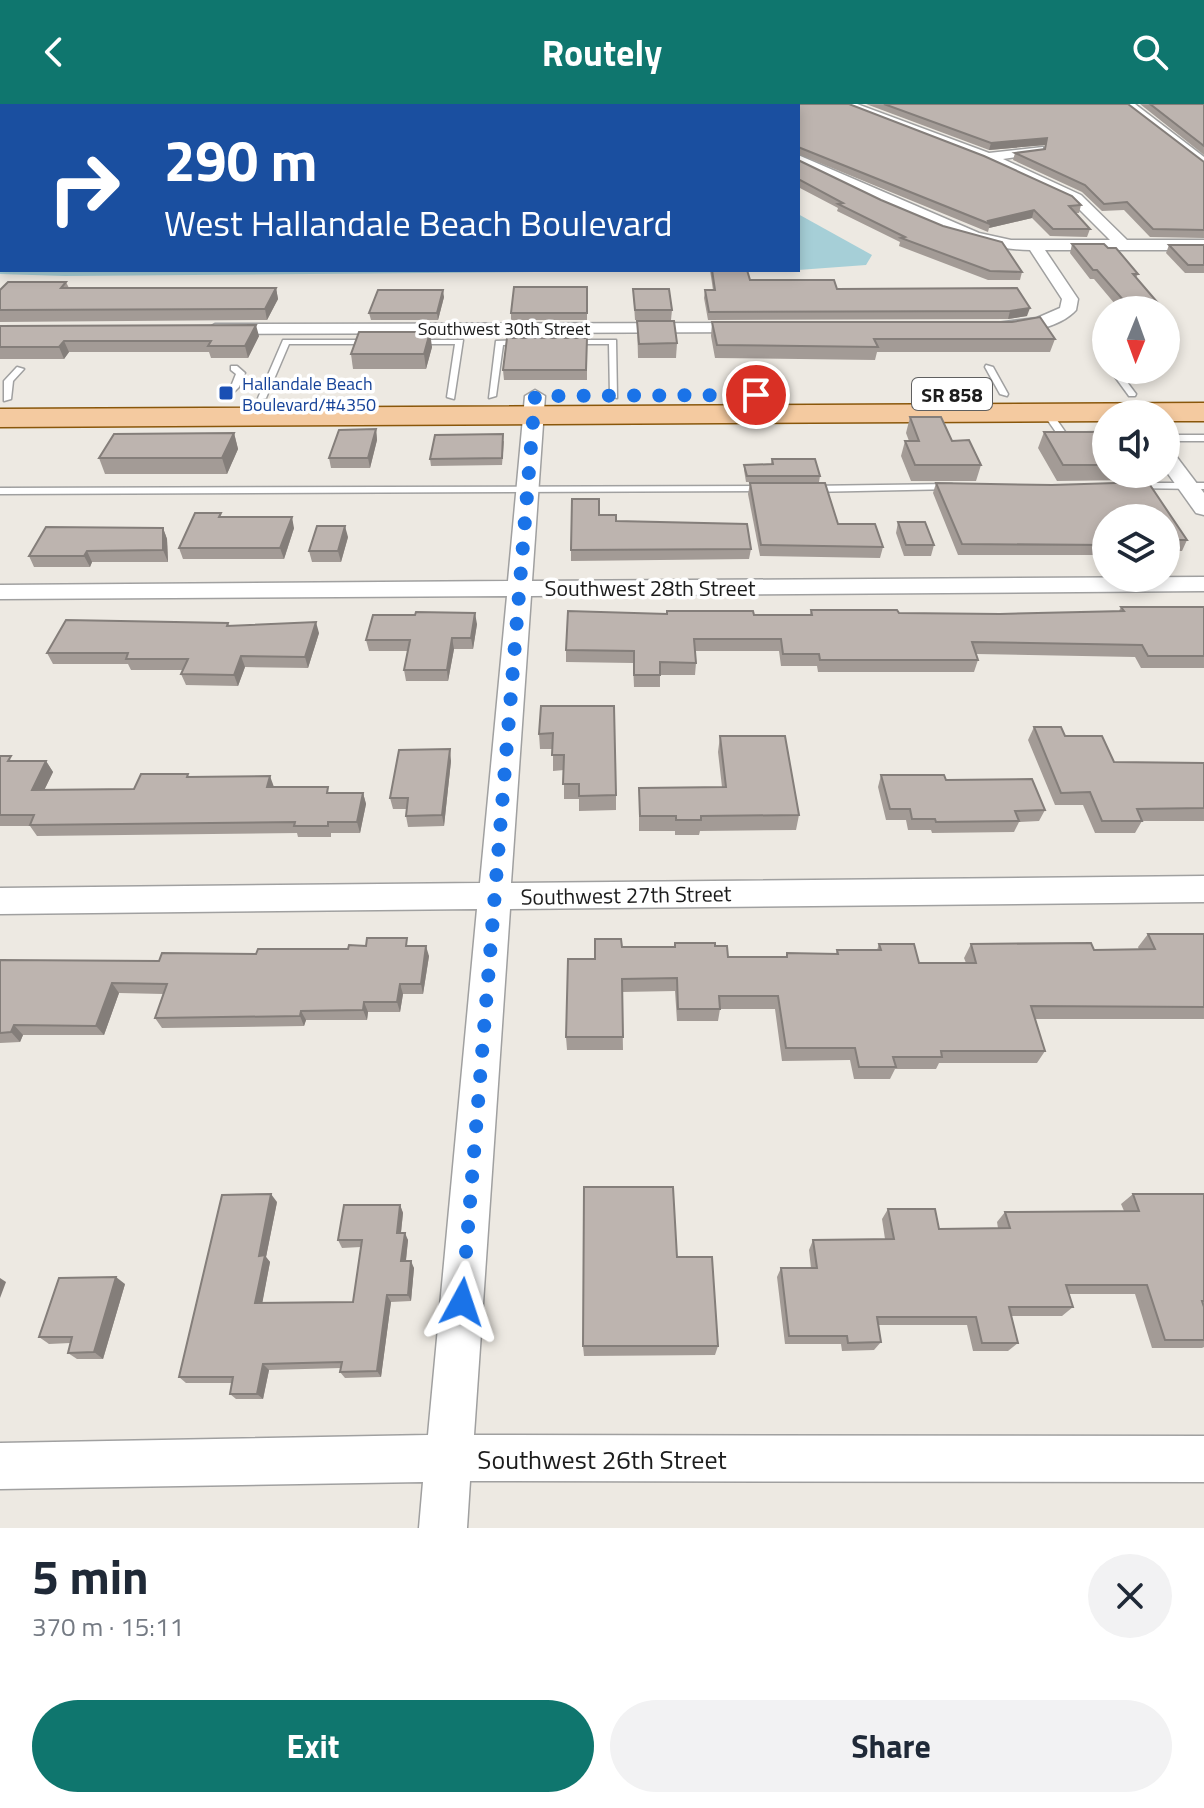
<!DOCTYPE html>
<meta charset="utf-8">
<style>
:root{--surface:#fff;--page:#f2f2f3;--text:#1f2937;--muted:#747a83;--accent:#0f766e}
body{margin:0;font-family:"Titillium Web",sans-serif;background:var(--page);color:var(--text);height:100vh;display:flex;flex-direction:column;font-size:30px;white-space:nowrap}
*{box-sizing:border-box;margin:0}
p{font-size:26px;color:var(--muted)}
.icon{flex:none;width:44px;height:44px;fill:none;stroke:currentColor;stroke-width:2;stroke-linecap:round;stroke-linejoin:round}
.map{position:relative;height:1424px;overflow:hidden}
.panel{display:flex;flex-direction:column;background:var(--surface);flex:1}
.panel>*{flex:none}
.hud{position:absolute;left:0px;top:0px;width:800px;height:168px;box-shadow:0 4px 12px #0003;background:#1a4fa0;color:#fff;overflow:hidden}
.needle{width:52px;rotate:181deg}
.tools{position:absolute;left:1092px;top:192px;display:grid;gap:16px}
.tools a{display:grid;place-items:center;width:88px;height:88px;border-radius:50%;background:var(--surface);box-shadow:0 4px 12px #0003;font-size:40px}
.pin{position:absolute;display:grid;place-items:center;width:68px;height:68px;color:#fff;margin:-34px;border:4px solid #fff;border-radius:50%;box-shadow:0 2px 8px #0007}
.me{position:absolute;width:88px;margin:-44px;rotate:5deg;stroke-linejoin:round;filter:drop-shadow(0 0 6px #0008)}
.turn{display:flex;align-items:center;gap:28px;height:168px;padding:0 32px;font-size:36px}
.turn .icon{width:104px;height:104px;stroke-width:2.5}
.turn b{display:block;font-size:56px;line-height:68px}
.round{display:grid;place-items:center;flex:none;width:84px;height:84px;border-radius:42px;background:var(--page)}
.summary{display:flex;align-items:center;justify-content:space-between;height:136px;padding:0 32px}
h1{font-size:48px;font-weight:700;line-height:60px}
.cta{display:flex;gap:16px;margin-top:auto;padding:16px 32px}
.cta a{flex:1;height:92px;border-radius:48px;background:var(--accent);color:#fff;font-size:32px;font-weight:700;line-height:92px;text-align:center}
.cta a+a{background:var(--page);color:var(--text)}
header{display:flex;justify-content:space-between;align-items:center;height:104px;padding:0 32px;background:var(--accent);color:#fff;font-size:36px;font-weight:700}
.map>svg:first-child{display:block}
.water{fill:#a6cfd7}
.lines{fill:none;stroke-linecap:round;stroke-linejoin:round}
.service-casing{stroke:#a0a0a0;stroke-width:3}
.minor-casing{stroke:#a0a0a0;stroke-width:3}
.primary-casing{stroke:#89570b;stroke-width:3}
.service{fill:#fff;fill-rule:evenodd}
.minor{fill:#fff;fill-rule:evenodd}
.primary{fill:#f4caa0;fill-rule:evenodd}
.wall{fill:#a39b96}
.shaded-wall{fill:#847e7a}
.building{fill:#bdb4af;stroke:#847e7a;stroke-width:2}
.route{stroke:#1a73e8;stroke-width:14;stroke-dasharray:0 25.2}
.transit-dot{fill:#1a4fb4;stroke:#fff;stroke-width:3}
.labels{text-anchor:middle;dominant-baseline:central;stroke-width:7;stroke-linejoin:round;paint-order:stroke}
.far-street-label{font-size:18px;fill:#1c1c1c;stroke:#fff}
.far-transit-label{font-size:18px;fill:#164399;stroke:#fff;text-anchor:start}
.shield{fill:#fff;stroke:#606060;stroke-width:2}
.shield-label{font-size:20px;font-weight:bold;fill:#1c1c1c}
.street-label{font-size:22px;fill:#1c1c1c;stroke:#fff}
.near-street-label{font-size:26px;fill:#1c1c1c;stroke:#fff}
</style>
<header><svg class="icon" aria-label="back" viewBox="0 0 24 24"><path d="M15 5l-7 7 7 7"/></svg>Routely<svg class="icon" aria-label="search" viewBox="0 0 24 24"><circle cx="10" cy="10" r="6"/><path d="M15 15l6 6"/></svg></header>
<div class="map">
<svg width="1204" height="1424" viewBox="0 0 1204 1424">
<rect width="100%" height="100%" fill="#ede9e2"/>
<g class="water">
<polygon points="0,85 2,166 776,166 65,172 0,170"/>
<polygon points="798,110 872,151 866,161 798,166"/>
</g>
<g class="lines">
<g class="service-casing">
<g id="service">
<polygon points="283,236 373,236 377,238 373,240 289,240 266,294 259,296 258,294"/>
<polygon points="410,236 463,236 454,295 447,293 455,240 413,240 409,238"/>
<polygon points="529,236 529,240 526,240 503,241 496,292 489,294 496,237"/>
<polygon points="568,236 616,236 617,294 610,292 609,240 568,240"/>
<polygon points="986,261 993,263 1008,290 1007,292 1000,290 985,263"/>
<polygon points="231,262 237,262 245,269 239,283 226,296 220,296 219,294 232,280 236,270 231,266"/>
<polygon points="17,263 24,265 13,277 11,295 4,297 4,277"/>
<polygon points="1110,266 1118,266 1136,290 1135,292 1129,292"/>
<polygon points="1047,305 1050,306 1066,329 1106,328 1106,334 1060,334 1042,308"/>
<rect x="1166" y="331" width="38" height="6"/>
<polygon points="1132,379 1204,379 1204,385 1128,384 1127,382"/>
<polygon points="952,380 957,383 956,385 808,388 803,385 808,382"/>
<polygon points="768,382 772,383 772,387 0,390 0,384"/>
</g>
</g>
<g class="minor-casing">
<g id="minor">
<path d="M840 0H857L989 49 1043 43V49L1003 55 1081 91 1127 136H1204V146H1045L1078 195 1076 206C1060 224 1020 232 997 227L994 223 997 219 1037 214 1060 204 1062 195 1030 146C957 146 864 90 798 60V51L979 129 1011 136H1110L1071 97 983 56Z"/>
<polygon points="1122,0 1135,0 1204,53 1204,63"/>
<rect x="0" y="38" width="2" height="8"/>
<polygon points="751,219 760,224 757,228 215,230 206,225 215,220"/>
<polygon points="535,286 545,292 532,477 1204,473 1204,487 531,492 511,779 1204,772 1204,798 510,805 474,1331 1204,1332 1204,1378 470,1377 467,1424 419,1424 423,1378 0,1385 0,1339 428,1331 477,805 0,810 0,784 480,779 507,492 0,495 0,481 508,477 525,292"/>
<polygon points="1166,346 1173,348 1204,389 1204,411 1196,409 1166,367"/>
</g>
</g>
<g class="primary-casing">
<polygon id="primary" points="1204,299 1204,317 1166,317 1166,310 1106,310 1106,317 0,323 0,305"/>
</g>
<use href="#service" class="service"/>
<use href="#minor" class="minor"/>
<use href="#primary" class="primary"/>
</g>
<g class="wall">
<polygon points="636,0 849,0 1081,101 1079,109 1075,109 1090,125 1087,133 1050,132 1032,114 989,124 988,128 798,50 798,2 639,2"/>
<polygon points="866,0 1128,0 1204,58 1204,134 1150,133 1124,106 1102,107 1082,88 1013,56 1015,49 1044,45 1045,41 989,46"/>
<polygon points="1140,0 1204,0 1204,51"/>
<polygon points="798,56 1022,168 1020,176 988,176 899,142 900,138 837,107 838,104 798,83"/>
<polygon points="1072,140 1138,170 1136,174 1164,206 1120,206 1094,175 1090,175 1070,149"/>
<polygon points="1169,141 1204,141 1204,169 1185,169 1166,149"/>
<polygon points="710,166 747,166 750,176 837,185 1017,184 1027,212 1008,215 708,216 704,194 705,186 713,186"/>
<polygon points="66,178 69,184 276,184 278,195 267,216 0,218 0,186"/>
<polygon points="587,183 587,216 511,216 511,209"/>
<polygon points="633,185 672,206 671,216 635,216"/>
<polygon points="444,193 438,216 371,216 369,209"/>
<polygon points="637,217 677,239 676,254 638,254"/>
<polygon points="712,218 1055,235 1050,248 877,248 875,256 715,254 711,232"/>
<polygon points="0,222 259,232 248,254 211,254 209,248 69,248 64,255 0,255"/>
<polygon points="587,234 587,276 504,276 503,266"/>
<polygon points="432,243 426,265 353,265 351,250"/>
<polygon points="910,313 952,337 981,361 976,377 911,377 901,352 905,337 909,337 906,329"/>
<polygon points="376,325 377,336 370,364 331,364 329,354"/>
<polygon points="1044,328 1106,328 1106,370 1138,370 1135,376 1057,377 1038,344"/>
<polygon points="234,329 238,345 227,370 105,370 99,354"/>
<polygon points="504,337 502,361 431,362 430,355"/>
<polygon points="772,355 820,372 819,378 746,378 744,366 744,361 771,360"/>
<polygon points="1148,378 1187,436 1182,447 1166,447 1166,414 1106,414 1106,451 958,451 933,389 936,379 1052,381"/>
<polygon points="750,379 883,443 880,454 760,452 748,390"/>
<polygon points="599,411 616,417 751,445 749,455 571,457 571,446"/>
<polygon points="223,413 294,424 284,455 183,455 179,444"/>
<polygon points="898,418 934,441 931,452 904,452 896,429"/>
<polygon points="163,424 167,435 168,458 92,458 90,463 34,463 29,452"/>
<polygon points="348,433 341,458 312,458 309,447"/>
<polygon points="1121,503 1204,503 1204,564 1141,564 1135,553 976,550 978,556 974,568 818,568 817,562 781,562 779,547 695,547 696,559 695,571 660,571 660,583 634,583 633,559 566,558 566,546 754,511 810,511 811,506 899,509 1000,510 1119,507"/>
<polygon points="228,519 229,522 319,529 308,564 245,563 238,582 186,581 181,570 183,566 131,566 128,560 53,560 47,549"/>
<polygon points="477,520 473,545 454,545 448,577 406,577 404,566 408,547 369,547 366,536"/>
<polygon points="541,602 616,691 616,706 579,707 579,695 564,695 564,666 553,667 553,645 540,645 539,630"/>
<polygon points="1034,623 1065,632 1114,658 1204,659 1204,717 1142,717 1135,729 1095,729 1083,701 1055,701 1028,636"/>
<polygon points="720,632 799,711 796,726 700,727 699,731 675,731 675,727 639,727 639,684 722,683 718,648"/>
<polygon points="0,652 14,657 46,657 53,668 44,686 134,685 189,673 330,689 363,689 366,700 360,729 331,729 331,733 298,733 297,729 37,732 30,722 0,722"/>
<polygon points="451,657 444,722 408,723 406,712 407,705 393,705 390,694"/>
<polygon points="881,671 946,676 1045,706 1039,717 1019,718 1014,728 932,729 931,726 908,726 906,716 886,716 878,683"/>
<polygon points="1148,830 1204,830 1204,915 1035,915 1045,947 1037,959 939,959 936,965 895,965 890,975 854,975 850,956 782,957 775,905 720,905 718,917 677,917 675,887 622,888 623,946 567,946 566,933 595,855 674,843 715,842 728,853 786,853 787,849 836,850 837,846 877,846 879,840 919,859 966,859 964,854 971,840 1094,846 1139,846 1138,843"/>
<polygon points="409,842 429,852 423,890 403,890 400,908 368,908 367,916 306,916 304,922 162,924 155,914 163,890 119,889 104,931 23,931 20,938 0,939 0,856 159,857 256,850"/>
<polygon points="1133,1090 1204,1090 1204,1243 1202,1244 1152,1244 1135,1190 1069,1190 1073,1203 1062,1212 1011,1212 1018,1239 1008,1247 973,1247 967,1221 878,1221 881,1238 874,1246 842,1247 841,1240 785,1240 777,1173 781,1164 811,1164 809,1146 813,1136 885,1135 882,1115 888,1105 939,1125 998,1124 997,1118 1005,1108 1124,1107 1121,1100"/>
<polygon points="277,1098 266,1153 270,1158 262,1199 353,1198 361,1143 342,1144 338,1136 400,1101 403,1109 401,1129 408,1136 406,1157 414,1164 411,1197 391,1198 381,1273 345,1274 340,1268 341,1264 269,1266 263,1295 236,1295 230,1290 232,1279 186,1279 179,1273"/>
<polygon points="677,1153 718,1242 715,1251 584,1252 583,1242"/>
<polygon points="125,1180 103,1255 77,1255 68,1249 70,1239 49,1240 39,1233"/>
</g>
<g class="shaded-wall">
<polygon points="1047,34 1045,41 989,46 991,39"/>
<polygon points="1034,106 1032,114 989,124 990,120 988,117"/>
<polygon points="276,184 278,195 267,216 265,205"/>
<polygon points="443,186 444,193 438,216 437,209"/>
<polygon points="1030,204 1027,212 1008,215 1010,207"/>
<polygon points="256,221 259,232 248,254 245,242"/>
<polygon points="430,228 432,243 426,265 424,250"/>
<polygon points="64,237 69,248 64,255 59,243"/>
<polygon points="376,325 377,336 370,364 368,354"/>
<polygon points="234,329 238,345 227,370 222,354"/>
<polygon points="292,413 294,424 284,455 280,444"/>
<polygon points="345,422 348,433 341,458 338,447"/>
<polygon points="163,424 167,435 168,458 163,446"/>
<polygon points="87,447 92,458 90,463 84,452"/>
<polygon points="475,509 477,520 473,545 471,534"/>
<polygon points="316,518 319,529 308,564 305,553"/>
<polygon points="452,534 454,545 448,577 447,566"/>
<polygon points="241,552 245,563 238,582 234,571"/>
<polygon points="450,645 451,657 444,722 442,711"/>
<polygon points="46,657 53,668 39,697 32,686"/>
<polygon points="270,672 274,683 267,683"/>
<polygon points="363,689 366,700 360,729 357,718"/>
<polygon points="426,842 429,852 423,890 421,880"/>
<polygon points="112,879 119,889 104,931 96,922"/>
<polygon points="400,880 403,890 400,908 397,898"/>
<polygon points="364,898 368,908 367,916 363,906"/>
<polygon points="301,907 306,916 304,922 300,912"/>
<polygon points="14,921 23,931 20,938 11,928"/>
<polygon points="271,1090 277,1098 266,1153 270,1158 261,1206 255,1199 259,1152"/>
<polygon points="400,1101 403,1109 400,1136 397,1129"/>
<polygon points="405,1129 408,1136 405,1164 401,1157"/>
<polygon points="411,1157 414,1164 411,1197 408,1191"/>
<polygon points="116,1173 125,1180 103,1255 94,1248"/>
<polygon points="0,1174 6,1178 0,1194"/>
<polygon points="387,1191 391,1198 381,1273 377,1267"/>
<polygon points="263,1260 269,1266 263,1295 257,1290"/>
</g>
<g class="building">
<polygon points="0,0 471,0 475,2 2,2 2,26 0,27"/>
<polygon points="647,0 849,0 984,52 1072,92 1081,101 1069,102 1090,125 1053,125 1034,106 988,117 990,120 798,43 798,2 650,2"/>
<polygon points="884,0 1128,0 1204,58 1204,126 1153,125 1127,98 1104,100 1085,81 1015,49 1045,45 1047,34 991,39"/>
<polygon points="1150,0 1204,0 1204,42"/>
<polygon points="798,56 881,96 943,122 1002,138 1022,168 990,167 901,134 905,133 838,100 843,99 798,75"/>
<polygon points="1072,140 1104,140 1108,144 1116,144 1138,170 1133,170 1164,206 1132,206 1097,166 1093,166"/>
<polygon points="1169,141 1204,141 1204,161 1188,161"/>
<polygon points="712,166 747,166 750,176 834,176 837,185 1017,184 1030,204 1010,207 709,208 705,186 715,186"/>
<polygon points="8,178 66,178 61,184 276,184 265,205 0,206 0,186"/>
<polygon points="514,183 587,183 587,209 511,209"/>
<polygon points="633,185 669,185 672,206 635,206"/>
<polygon points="378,186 443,186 437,209 369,209"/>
<polygon points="1040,213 1055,235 874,235 878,243 717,241 712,218 1012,218"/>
<polygon points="637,217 674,217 677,239 639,240"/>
<polygon points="256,221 245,242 208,242 211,237 64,237 59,243 0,243 0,222"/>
<polygon points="359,228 430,228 424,250 351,250"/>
<polygon points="507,234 587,234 586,266 503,266"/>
<polygon points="910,313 941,313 952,337 969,336 981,361 915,361 905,337 919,337"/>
<polygon points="376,325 368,354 329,354 339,326"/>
<polygon points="1044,328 1106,328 1106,361 1063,361"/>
<polygon points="234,329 222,354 99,354 114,330"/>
<polygon points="503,330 502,354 430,355 435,331"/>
<polygon points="772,355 815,355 820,372 747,372 744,361 773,360"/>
<polygon points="1148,378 1187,436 1166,436 1166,414 1106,414 1106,441 962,440 936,379 1052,381"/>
<polygon points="750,379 825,379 838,420 875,420 883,443 761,441"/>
<polygon points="572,395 599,395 599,411 616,411 616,417 747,420 751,445 571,446"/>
<polygon points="195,409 221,409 219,413 292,413 280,444 179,444"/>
<polygon points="898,418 925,418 934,441 906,441"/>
<polygon points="317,422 345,422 338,447 309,447"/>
<polygon points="46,423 163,424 163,446 87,447 84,452 29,452"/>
<polygon points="1121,503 1204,503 1204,552 1148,552 1142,541 972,538 978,556 820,556 819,550 783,550 781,535 694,535 696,559 660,558 660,571 634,571 634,547 566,546 568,507 667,510 667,507 753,507 754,511 812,511 811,506 897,506 899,509 1000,510 1124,507"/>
<polygon points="416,508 475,509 471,534 452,534 447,566 404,566 410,536 366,536 373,511 415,511"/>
<polygon points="66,516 228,519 227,522 316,518 305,553 241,552 234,571 181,570 188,555 126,555 128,549 47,549"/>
<polygon points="541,602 614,602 616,691 579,692 579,680 563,680 564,651 552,651 553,629 539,630"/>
<polygon points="1034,623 1061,623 1065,632 1102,632 1114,658 1204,659 1204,704 1137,705 1142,717 1102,717 1090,688 1061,689"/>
<polygon points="720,632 785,632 799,711 701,712 701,716 676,716 676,712 640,712 639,684 726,683"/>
<polygon points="450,645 442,711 406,712 408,694 390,694 399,646"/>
<polygon points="0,652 11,652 8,657 46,657 32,686 134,685 141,670 188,670 187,673 270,672 267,683 328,683 327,689 363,689 357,718 328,718 328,722 294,722 295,718 30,721 34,711 0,711"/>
<polygon points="881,671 944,671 946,676 1032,675 1045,706 1015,707 1019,717 936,718 935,715 912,715 910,705 890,705"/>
<polygon points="1148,830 1204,830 1204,903 1031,902 1045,947 941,947 942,953 893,953 896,963 859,963 855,944 786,944 778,892 719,892 720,905 678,905 677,874 622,875 623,933 566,933 568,855 595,855 595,835 621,835 622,843 675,843 675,839 715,839 715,842 727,842 728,853 787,853 787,849 838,850 837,846 881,846 879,840 914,840 919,859 976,859 971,840 1091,839 1094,846 1155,845"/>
<polygon points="367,834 407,834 406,842 426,842 421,880 400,880 397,898 364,898 363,906 301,907 300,912 155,914 167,880 112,879 96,922 14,921 11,928 0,929 0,856 159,857 162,849 256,850 258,845 348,845 349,841 366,842"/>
<polygon points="584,1083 673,1083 677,1153 712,1153 718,1242 583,1242"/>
<polygon points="271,1090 259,1152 265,1151 255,1199 353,1198 362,1136 338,1136 344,1101 400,1101 397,1129 405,1129 401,1157 411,1157 408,1191 387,1191 377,1267 340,1268 342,1258 263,1260 257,1290 230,1290 233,1273 179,1273 222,1091"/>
<polygon points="1133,1090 1204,1090 1204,1197 1202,1197 1204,1203 1204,1236 1165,1236 1147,1181 1066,1181 1073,1203 1009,1203 1018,1239 982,1239 976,1213 877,1213 881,1238 848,1239 847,1232 789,1232 781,1164 817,1164 813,1136 894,1135 888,1105 935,1105 939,1125 1010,1124 1005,1108 1139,1107"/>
<polygon points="116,1173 94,1248 68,1249 72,1233 39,1233 59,1174"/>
</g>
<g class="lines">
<polyline class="route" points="462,1198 535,292 756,291"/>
</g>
<rect class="transit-dot" x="218" y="281" width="16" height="16" rx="4"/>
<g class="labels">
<g class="far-street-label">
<text x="504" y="224">Southwest 30th Street</text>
</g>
<g class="far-transit-label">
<text x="242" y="279">Hallandale Beach<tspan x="242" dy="21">Boulevard/#4350</tspan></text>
</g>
<rect class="shield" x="912" y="274" width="80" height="32" rx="6"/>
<g class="shield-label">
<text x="952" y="290">SR 858</text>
</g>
<g class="street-label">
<text x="650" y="484">Southwest 28th Street</text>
<text transform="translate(626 791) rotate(-1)">Southwest 27th Street</text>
</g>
<g class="near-street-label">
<text x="602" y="1355">Southwest 26th Street</text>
</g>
</g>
</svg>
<div class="tools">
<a><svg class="needle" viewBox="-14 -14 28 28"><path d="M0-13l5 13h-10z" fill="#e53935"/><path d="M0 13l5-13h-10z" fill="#747a83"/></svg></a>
<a><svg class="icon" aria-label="sound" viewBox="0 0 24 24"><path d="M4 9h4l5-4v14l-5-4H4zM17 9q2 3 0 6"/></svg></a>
<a><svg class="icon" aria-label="layers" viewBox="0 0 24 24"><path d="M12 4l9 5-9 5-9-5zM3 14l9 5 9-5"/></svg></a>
</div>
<div class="pin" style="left:756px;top:291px;background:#d93025"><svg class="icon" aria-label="arrive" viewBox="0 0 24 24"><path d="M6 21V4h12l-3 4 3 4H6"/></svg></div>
<svg class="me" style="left:462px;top:1198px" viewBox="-20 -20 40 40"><path d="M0-17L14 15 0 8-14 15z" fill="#1a73e8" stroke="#fff" stroke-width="4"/></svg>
<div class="hud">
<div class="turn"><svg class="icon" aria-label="right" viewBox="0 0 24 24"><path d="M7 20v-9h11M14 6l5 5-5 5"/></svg><div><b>290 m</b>West Hallandale Beach Boulevard</div></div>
</div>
</div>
<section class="panel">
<div class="summary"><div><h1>5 min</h1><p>370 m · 15:11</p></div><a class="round"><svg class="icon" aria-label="close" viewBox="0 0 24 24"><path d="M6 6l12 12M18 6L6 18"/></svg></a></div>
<div class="cta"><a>Exit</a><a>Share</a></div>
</section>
